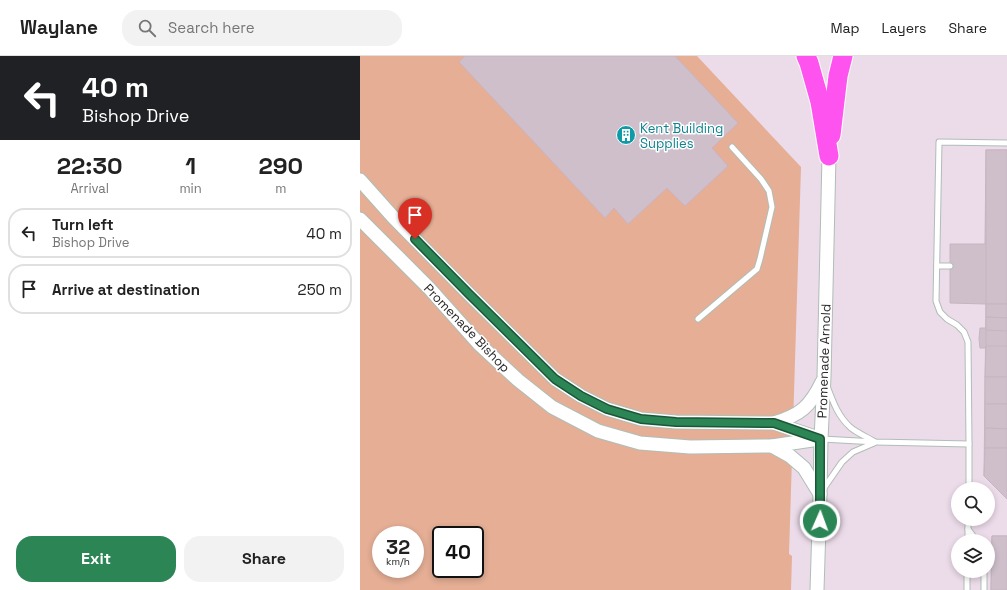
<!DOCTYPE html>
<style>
:root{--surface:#fff;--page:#f2f2f2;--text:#222;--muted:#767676;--line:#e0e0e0;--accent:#2b8555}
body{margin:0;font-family:"Space Grotesk",sans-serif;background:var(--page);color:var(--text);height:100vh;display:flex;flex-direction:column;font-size:15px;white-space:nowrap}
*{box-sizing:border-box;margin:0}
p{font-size:13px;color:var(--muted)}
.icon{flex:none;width:22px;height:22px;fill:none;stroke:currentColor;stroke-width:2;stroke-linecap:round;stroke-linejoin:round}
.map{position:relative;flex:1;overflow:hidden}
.drawer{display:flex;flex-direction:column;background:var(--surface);width:360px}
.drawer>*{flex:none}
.banner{background:#202124;color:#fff;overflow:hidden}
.tools{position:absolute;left:591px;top:426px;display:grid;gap:8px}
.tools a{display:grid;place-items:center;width:44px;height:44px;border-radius:50%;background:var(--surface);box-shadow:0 2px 6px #0003;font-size:20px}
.speed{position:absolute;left:12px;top:470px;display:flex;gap:8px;font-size:20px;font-weight:700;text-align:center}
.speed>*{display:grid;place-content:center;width:52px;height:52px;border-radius:50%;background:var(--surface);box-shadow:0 2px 6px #0003;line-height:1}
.speed small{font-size:10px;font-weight:400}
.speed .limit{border:2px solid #111;border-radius:6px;background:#fff;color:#111}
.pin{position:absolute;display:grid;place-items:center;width:34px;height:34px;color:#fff;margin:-41px -17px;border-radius:50% 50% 50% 0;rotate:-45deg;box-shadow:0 0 4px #0007}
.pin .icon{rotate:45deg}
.me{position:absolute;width:44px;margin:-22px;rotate:2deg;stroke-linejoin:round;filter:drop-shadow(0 0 3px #0008)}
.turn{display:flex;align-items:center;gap:14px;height:84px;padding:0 16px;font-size:18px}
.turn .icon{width:52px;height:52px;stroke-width:2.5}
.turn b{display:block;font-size:28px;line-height:34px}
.eta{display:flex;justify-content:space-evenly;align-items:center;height:68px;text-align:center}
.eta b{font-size:24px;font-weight:600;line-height:28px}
.button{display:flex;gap:8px;margin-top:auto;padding:8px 16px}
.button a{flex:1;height:46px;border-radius:16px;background:var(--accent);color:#fff;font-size:16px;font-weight:600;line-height:46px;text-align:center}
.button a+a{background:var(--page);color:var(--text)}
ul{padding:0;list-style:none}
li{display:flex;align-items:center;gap:12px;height:50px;margin:0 8px 6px;padding:0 8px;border:2px solid var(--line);border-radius:16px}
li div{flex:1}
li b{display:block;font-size:15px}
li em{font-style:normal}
header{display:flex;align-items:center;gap:24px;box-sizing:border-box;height:56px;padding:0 20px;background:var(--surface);border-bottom:1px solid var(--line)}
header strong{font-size:19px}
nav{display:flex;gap:22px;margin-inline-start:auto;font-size:14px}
.search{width:280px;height:36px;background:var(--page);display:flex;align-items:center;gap:10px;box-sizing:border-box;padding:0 14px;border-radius:16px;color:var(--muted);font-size:15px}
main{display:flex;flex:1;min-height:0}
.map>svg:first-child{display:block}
.green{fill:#e5ae95;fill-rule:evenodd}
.building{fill:#cebfcb;stroke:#c8b4c2}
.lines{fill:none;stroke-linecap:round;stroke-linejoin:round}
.service-casing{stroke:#afbeb6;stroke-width:7}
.tertiary-casing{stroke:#afbeb6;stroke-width:15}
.motorway-casing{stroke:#fff;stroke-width:21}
.service{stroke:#fff;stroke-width:5}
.tertiary{stroke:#fff;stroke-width:13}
.motorway{stroke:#ff53f0;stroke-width:19}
.route-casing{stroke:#1c5637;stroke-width:10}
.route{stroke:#2b8555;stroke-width:7}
.labels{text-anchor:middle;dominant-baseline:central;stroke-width:3;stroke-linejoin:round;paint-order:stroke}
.culture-label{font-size:13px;fill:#0d838f;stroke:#fff;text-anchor:start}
.street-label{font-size:13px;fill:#2a2a2a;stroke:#fff}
</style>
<header>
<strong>Waylane</strong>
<div class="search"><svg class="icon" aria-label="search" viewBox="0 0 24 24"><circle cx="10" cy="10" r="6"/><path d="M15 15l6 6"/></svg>Search here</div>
<nav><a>Map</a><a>Layers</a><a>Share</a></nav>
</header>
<main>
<section class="drawer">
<div class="banner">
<div class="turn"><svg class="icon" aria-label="left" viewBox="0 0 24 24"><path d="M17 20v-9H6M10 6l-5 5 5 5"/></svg><div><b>40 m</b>Bishop Drive</div></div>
</div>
<div class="eta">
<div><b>22:30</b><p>Arrival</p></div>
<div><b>1</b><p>min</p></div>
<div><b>290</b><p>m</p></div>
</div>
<ul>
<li><svg class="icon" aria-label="left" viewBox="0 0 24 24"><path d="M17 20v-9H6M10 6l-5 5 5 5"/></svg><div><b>Turn left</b><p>Bishop Drive</p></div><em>40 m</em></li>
<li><svg class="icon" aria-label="arrive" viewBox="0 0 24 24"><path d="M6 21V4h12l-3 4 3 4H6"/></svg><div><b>Arrive at destination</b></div><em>250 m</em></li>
</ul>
<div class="button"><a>Exit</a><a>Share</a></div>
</section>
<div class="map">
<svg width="647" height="534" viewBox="0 0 647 534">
<rect width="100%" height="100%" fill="#ecdbe9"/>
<path class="green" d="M0 0H337L441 111 429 498 432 500 431 534H0ZM21 479H55V513H21ZM81 479H115V513H81Z"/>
<g class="building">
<polygon points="105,0 315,0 378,67 352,92 368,110 325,150 307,132 268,168 254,152 245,162 99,6"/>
<polygon points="626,94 647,94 647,443 624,420 626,248 590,247 590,188 625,188"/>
<rect x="626" y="94" width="21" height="154"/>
<polygon points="626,248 647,248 647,262 626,261"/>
<polygon points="626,261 647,262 647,275 626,274"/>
<polygon points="620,272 626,272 626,292 620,292 619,283"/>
<polygon points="626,290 647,290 647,321 625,321"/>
<rect x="625" y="321" width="22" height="27"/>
<polygon points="625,348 647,348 647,373 625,372"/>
<polygon points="625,372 647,373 647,392 625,392"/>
<polygon points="625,392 647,392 647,443 624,420"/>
<polygon points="632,480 647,480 647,534 631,534"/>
<polygon points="632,480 647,480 647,534 631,534"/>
</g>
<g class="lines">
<g class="service-casing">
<g id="service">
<polyline points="577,210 590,210"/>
<polyline points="338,263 397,213 400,203 412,151 409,135 401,123 372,91"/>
<path d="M467 330C473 346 478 360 490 371 497 377 507 381 515 386"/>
<polyline points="462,383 516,386 609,388"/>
<polyline points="464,432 482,406 493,396 514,387"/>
<polyline points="609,433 609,388 608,286 604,276 597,269 587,263 580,256 576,245 579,86 647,87"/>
<polyline points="608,473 617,485"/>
<polyline points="608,485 608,463"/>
<polyline points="624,515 624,534"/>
<polyline points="607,534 607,515"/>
</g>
</g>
<g class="tertiary-casing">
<g id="tertiary">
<polyline points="0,124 33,161 109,238 195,323 221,340 247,353 281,363 316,366 414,367 461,383"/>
<polyline points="0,163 69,232 119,288 158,324 192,351 238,375 280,387 330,391 412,390 459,383"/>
<path d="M414 367C440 359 450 351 462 326"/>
<polyline points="412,390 430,400 444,412 460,438"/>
<polyline points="457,534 460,438 461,383 464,321 469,100"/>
</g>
</g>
<g class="motorway-casing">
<g id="motorway">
<polyline points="446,0 449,7 460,46 469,100"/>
<polyline points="471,79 478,20 483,0"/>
</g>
</g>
<use href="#service" class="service"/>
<use href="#tertiary" class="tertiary"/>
<use href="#motorway" class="motorway"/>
</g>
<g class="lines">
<g class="route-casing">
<polyline id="route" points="55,183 109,238 195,323 221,340 247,353 281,363 316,366 414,367 460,383 460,465"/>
</g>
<use href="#route" class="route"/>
</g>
<defs>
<g id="building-disc" transform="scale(1)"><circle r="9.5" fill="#0f9aa8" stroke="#fff"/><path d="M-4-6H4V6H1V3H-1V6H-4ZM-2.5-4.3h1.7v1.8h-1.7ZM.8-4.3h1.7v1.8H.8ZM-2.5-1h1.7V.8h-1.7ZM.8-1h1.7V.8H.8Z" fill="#fff"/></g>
</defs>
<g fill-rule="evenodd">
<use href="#building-disc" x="266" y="79"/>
</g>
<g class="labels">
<g class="culture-label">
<text x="280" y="72">Kent Building<tspan x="280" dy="15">Supplies</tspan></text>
</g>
<g class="street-label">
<text transform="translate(107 272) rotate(46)">Promenade Bishop</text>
<text transform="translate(464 305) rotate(-88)">Promenade Arnold</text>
</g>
</g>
</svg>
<div class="tools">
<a><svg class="icon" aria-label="search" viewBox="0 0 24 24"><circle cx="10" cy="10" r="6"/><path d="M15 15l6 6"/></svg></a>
<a><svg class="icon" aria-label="layers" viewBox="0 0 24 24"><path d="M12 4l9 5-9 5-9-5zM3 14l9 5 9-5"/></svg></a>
</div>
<div class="speed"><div>32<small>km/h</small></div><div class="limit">40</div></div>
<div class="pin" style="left:55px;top:183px;background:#d93025"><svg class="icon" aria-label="arrive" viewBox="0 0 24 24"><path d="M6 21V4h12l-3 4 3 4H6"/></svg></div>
<svg class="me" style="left:460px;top:465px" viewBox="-20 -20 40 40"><circle r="17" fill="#2b8555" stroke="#fff" stroke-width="3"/><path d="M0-11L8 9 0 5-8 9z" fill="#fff"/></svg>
</div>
</main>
